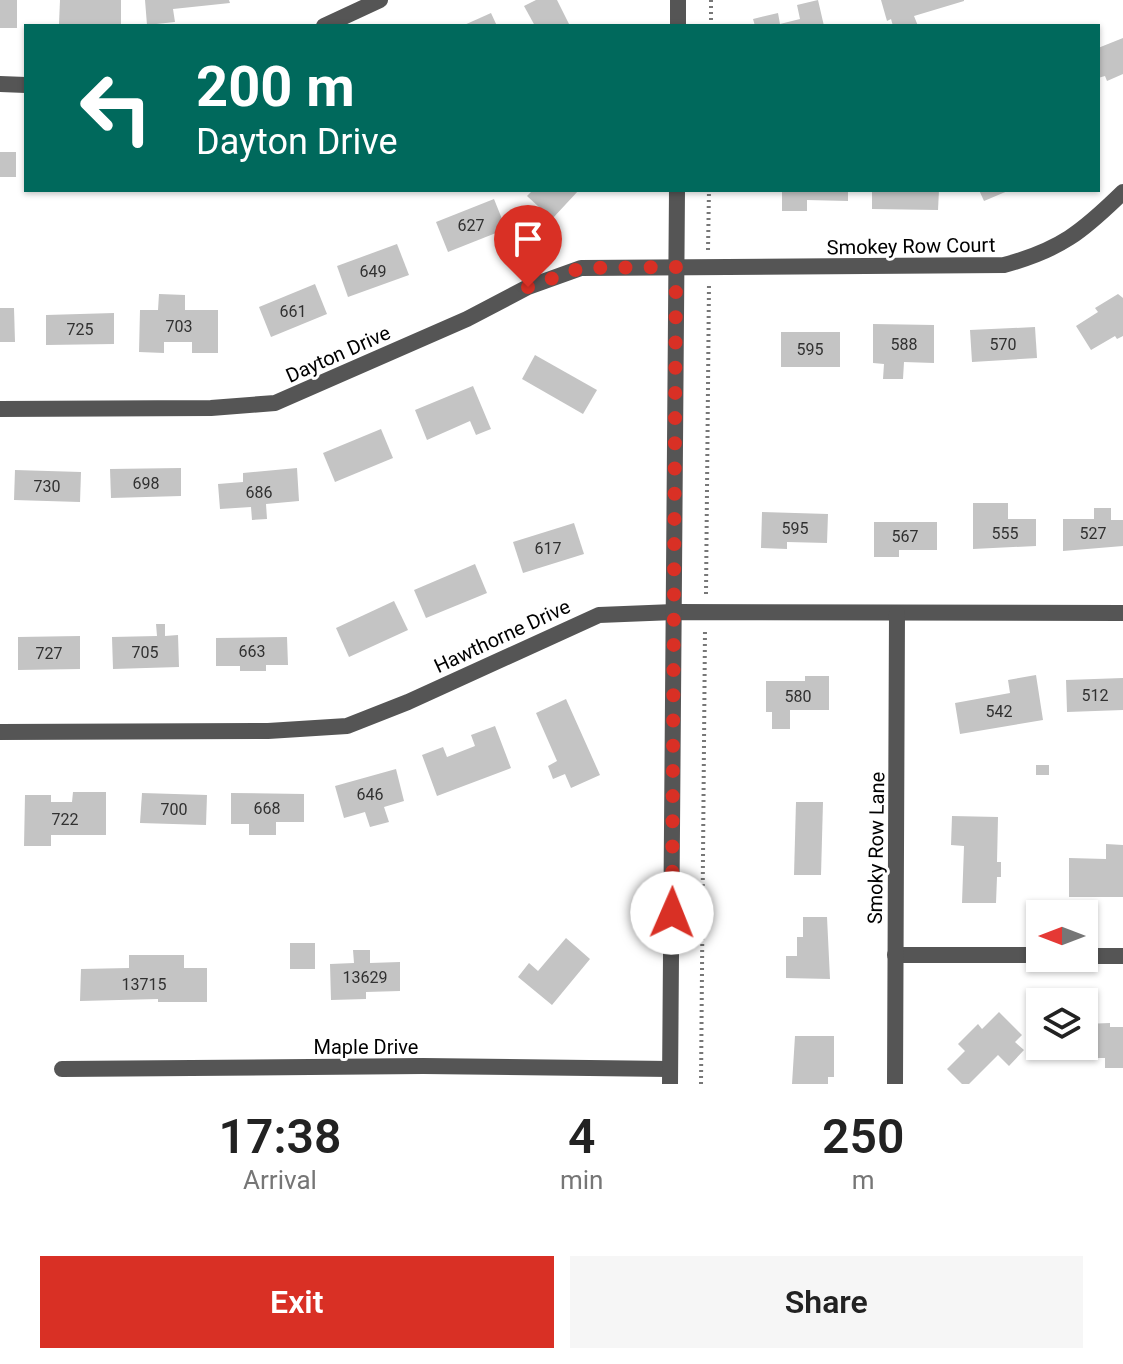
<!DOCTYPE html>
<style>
:root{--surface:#fff;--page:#f6f6f6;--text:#222;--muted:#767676;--accent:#d93025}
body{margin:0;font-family:Roboto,sans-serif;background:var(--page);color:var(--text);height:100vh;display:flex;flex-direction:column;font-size:30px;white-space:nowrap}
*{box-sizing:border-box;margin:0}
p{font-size:26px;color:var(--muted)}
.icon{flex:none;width:44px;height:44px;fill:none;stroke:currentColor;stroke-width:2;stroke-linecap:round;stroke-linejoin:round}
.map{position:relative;height:1084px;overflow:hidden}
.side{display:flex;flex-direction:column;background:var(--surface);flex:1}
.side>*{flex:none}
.top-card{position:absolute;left:24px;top:24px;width:1076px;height:168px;border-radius:0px;box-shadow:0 2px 6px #0004;background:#00695c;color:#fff;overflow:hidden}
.needle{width:52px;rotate:270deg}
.buttons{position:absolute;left:1026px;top:900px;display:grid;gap:16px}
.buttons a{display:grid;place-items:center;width:72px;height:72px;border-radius:0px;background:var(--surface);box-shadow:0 2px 6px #0004;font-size:40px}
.pin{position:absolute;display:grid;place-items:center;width:68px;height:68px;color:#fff;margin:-82px -34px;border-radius:50% 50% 50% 0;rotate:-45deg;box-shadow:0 0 8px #0007}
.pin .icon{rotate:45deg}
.me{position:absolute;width:88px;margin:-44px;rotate:1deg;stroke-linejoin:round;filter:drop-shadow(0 0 6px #0008)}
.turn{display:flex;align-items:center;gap:28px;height:168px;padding:0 40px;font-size:36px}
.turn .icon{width:104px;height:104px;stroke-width:2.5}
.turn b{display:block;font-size:56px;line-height:68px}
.eta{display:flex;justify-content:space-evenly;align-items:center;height:136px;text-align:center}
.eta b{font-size:48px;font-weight:600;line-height:56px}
.primary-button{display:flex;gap:16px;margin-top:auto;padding:16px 40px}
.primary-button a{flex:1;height:92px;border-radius:0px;background:var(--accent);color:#fff;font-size:32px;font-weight:600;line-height:92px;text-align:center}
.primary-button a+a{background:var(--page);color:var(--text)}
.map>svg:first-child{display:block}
.building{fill:#c4c4c4}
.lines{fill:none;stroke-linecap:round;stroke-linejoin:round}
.path{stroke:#777;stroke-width:4;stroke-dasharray:2 4;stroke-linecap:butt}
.minor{stroke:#555;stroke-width:16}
.tertiary{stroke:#555;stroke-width:16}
.route{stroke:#d93025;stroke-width:14;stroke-dasharray:0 25.2}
.labels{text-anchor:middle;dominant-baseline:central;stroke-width:6;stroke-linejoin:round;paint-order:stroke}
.number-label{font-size:16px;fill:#313131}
.street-label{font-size:20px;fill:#000;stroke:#fff}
</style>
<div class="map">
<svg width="1123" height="1084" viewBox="0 0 1123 1084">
<rect width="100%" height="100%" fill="#fff"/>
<g class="building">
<rect x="0" y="0" width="17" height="28"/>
<polygon points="60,0 121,0 121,24 59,24"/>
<polygon points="145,0 229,0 230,3 173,9 175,22 147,25"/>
<polygon points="536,0 557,0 570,26 535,26 524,6"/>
<polygon points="818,0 824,26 755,26 753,19 778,13 780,24 800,19 797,5"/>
<polygon points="881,0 964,0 964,1 914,16 918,26 893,26 891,19 887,21"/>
<polygon points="491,13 497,26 462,26"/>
<polygon points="1123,38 1123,74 1107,81 1105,76 1098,78 1098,48"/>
<rect x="0" y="152" width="16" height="25"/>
<polygon points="533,190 579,190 552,219 527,196"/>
<polygon points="782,190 848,190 848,201 807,200 807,211 782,211"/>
<polygon points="872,190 939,190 938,210 872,209"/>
<polygon points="979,190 1010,190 984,201"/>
<polygon points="494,199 506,229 448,252 436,222"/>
<polygon points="397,244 409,275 348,297 337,266"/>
<polygon points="315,284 327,314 271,337 259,307"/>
<polygon points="159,294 185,295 185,310 218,310 218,353 192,353 192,342 164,342 164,353 139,352 140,310 158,310"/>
<polygon points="1118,294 1123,298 1123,336 1117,339 1115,336 1091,350 1076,326 1098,312 1095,308"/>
<polygon points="0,308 14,308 15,342 0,342"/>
<polygon points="114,313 114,344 46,345 46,315"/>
<polygon points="873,324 934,325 934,363 904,362 903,379 883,379 884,364 873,363"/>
<polygon points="1035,327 1037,358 972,362 970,330"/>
<rect x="781" y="332" width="59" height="35"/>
<polygon points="535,355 597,390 583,414 522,379"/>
<polygon points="473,386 491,429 476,435 470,421 427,440 415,410"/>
<polygon points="381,429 393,458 335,482 323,453"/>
<polygon points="181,468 181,496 111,498 110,469"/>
<polygon points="297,468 299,501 266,504 267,519 252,520 251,507 220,509 218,484 243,482 243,473"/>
<polygon points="15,470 81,472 80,502 14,500"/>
<polygon points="973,503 1008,503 1008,519 1036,519 1036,546 973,549"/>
<polygon points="1094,508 1111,508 1111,520 1123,520 1123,546 1063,551 1063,519 1094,519"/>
<polygon points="762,512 828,514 827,543 787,542 787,549 761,548"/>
<polygon points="874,522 937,522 937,550 899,550 899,557 874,557"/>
<polygon points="574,523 584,554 523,573 513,542"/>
<polygon points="475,564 487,593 426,618 414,590"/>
<polygon points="394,601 408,630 349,657 336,628"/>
<polygon points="156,624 165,624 165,636 178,635 179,667 113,669 112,637 157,636"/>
<polygon points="80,636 80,669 18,670 18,637"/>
<polygon points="287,637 288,665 266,665 266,671 240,671 240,666 216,666 216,638"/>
<polygon points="1036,675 1043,720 960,734 955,703 1010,693 1008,680"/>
<polygon points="805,676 829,676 829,710 790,710 790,729 772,729 772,712 766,712 766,681 805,681"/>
<polygon points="1123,678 1123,710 1067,712 1066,680"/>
<polygon points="566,699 600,775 571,788 565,774 553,779 548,766 557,761 536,713"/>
<polygon points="495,726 511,768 437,796 422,755 443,747 447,757 475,746 471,735"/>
<rect x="1036" y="765" width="13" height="10"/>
<polygon points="396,769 404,801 384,807 389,822 370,827 365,812 344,818 335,786"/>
<polygon points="73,792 106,792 106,835 51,835 51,846 24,846 25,795 51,795 51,802 72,802"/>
<polygon points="142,793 207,795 206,825 140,823"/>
<polygon points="231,793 304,794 304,822 276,822 276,835 249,835 249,824 231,824"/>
<polygon points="796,802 823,802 821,875 794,875"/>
<polygon points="952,816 998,817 997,862 1001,862 1001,877 997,877 996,903 962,903 964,846 951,845"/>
<polygon points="1106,844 1123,845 1123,897 1069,897 1069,858 1106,859"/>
<polygon points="803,917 827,917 830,979 786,978 786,956 797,956 797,937 803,937"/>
<polygon points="566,938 590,959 552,1005 518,977 529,963 538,971"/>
<rect x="290" y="943" width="25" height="26"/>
<polygon points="353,950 370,950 370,963 400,962 400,991 366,992 366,999 331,1000 330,964 354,963"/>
<polygon points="129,955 184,955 184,968 207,968 207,1002 158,1002 158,999 80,1001 81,969 129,968"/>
<polygon points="999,1012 1022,1035 1015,1042 1024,1050 1009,1066 998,1055 969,1084 962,1084 947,1069 965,1051 958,1044 978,1024 982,1029"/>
<polygon points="1110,1023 1110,1027 1123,1027 1123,1068 1105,1068 1105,1058 1080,1058 1080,1046 1084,1046 1084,1024"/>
<polygon points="795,1036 834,1036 834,1077 828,1077 828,1084 792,1084"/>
</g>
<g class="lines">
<g class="path">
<polyline points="711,26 711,0"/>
<polyline points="708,250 709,190"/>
<polyline points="706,594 709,283"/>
<polyline points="701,1084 705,630"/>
</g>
<g class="minor">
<polyline points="324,26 380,0"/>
<polyline points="0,84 26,85"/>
<path d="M0 409 211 408 275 403 467 319 528 287 581 268 1004 265C1060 250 1082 232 1123 192"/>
<polyline points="0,732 268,731 347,726 408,702 599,615 674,612 1123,613"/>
<polyline points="895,955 1040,955"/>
<polyline points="1084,956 1123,956"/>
<polyline points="62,1069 423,1066 670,1069"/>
<polyline points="895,1084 897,613"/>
</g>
<g class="tertiary">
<polyline points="678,26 678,0"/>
<polyline points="670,1084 677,190"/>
</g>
</g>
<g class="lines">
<polyline class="route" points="528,287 581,268 676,267 672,913"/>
</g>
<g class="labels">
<g class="number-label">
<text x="471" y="225">627</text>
<text x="373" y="271">649</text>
<text x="293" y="311">661</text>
<text x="179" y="326">703</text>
<text x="80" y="329">725</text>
<text x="904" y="344">588</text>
<text x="1003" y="344">570</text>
<text x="810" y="349">595</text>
<text x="146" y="483">698</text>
<text x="47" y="486">730</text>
<text x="259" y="492">686</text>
<text x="795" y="528">595</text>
<text x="1005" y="533">555</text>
<text x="1093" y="533">527</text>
<text x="905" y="536">567</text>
<text x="548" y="548">617</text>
<text x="252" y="651">663</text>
<text x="145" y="652">705</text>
<text x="49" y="653">727</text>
<text x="1095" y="695">512</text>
<text x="798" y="696">580</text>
<text x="999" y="711">542</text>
<text x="370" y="794">646</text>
<text x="267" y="808">668</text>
<text x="174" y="809">700</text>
<text x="65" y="819">722</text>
<text x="365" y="977">13629</text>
<text x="144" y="984">13715</text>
</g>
<g class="street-label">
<text transform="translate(911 246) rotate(-1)">Smokey Row Court</text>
<text transform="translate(338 354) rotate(-24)">Dayton Drive</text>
<text transform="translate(502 636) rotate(-25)">Hawthorne Drive</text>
<text transform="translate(876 848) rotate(-89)">Smoky Row Lane</text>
<text x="366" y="1047">Maple Drive</text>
</g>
</g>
</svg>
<div class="buttons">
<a><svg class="needle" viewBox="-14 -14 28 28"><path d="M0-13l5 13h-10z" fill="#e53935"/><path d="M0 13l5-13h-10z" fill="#767676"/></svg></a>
<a><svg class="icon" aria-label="layers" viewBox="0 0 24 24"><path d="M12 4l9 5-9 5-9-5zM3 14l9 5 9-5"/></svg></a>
</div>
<div class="pin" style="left:528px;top:287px;background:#d93025"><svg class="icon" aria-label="arrive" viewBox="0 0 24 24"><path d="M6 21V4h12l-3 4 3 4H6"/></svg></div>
<svg class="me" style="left:672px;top:913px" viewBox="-20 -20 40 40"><circle r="19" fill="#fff"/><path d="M0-13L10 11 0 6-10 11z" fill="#d93025"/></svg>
<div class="top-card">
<div class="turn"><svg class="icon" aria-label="left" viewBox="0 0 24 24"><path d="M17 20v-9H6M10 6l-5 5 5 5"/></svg><div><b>200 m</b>Dayton Drive</div></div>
</div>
</div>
<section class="side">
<div class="eta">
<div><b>17:38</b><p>Arrival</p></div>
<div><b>4</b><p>min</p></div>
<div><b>250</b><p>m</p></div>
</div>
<div class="primary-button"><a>Exit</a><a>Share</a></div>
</section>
